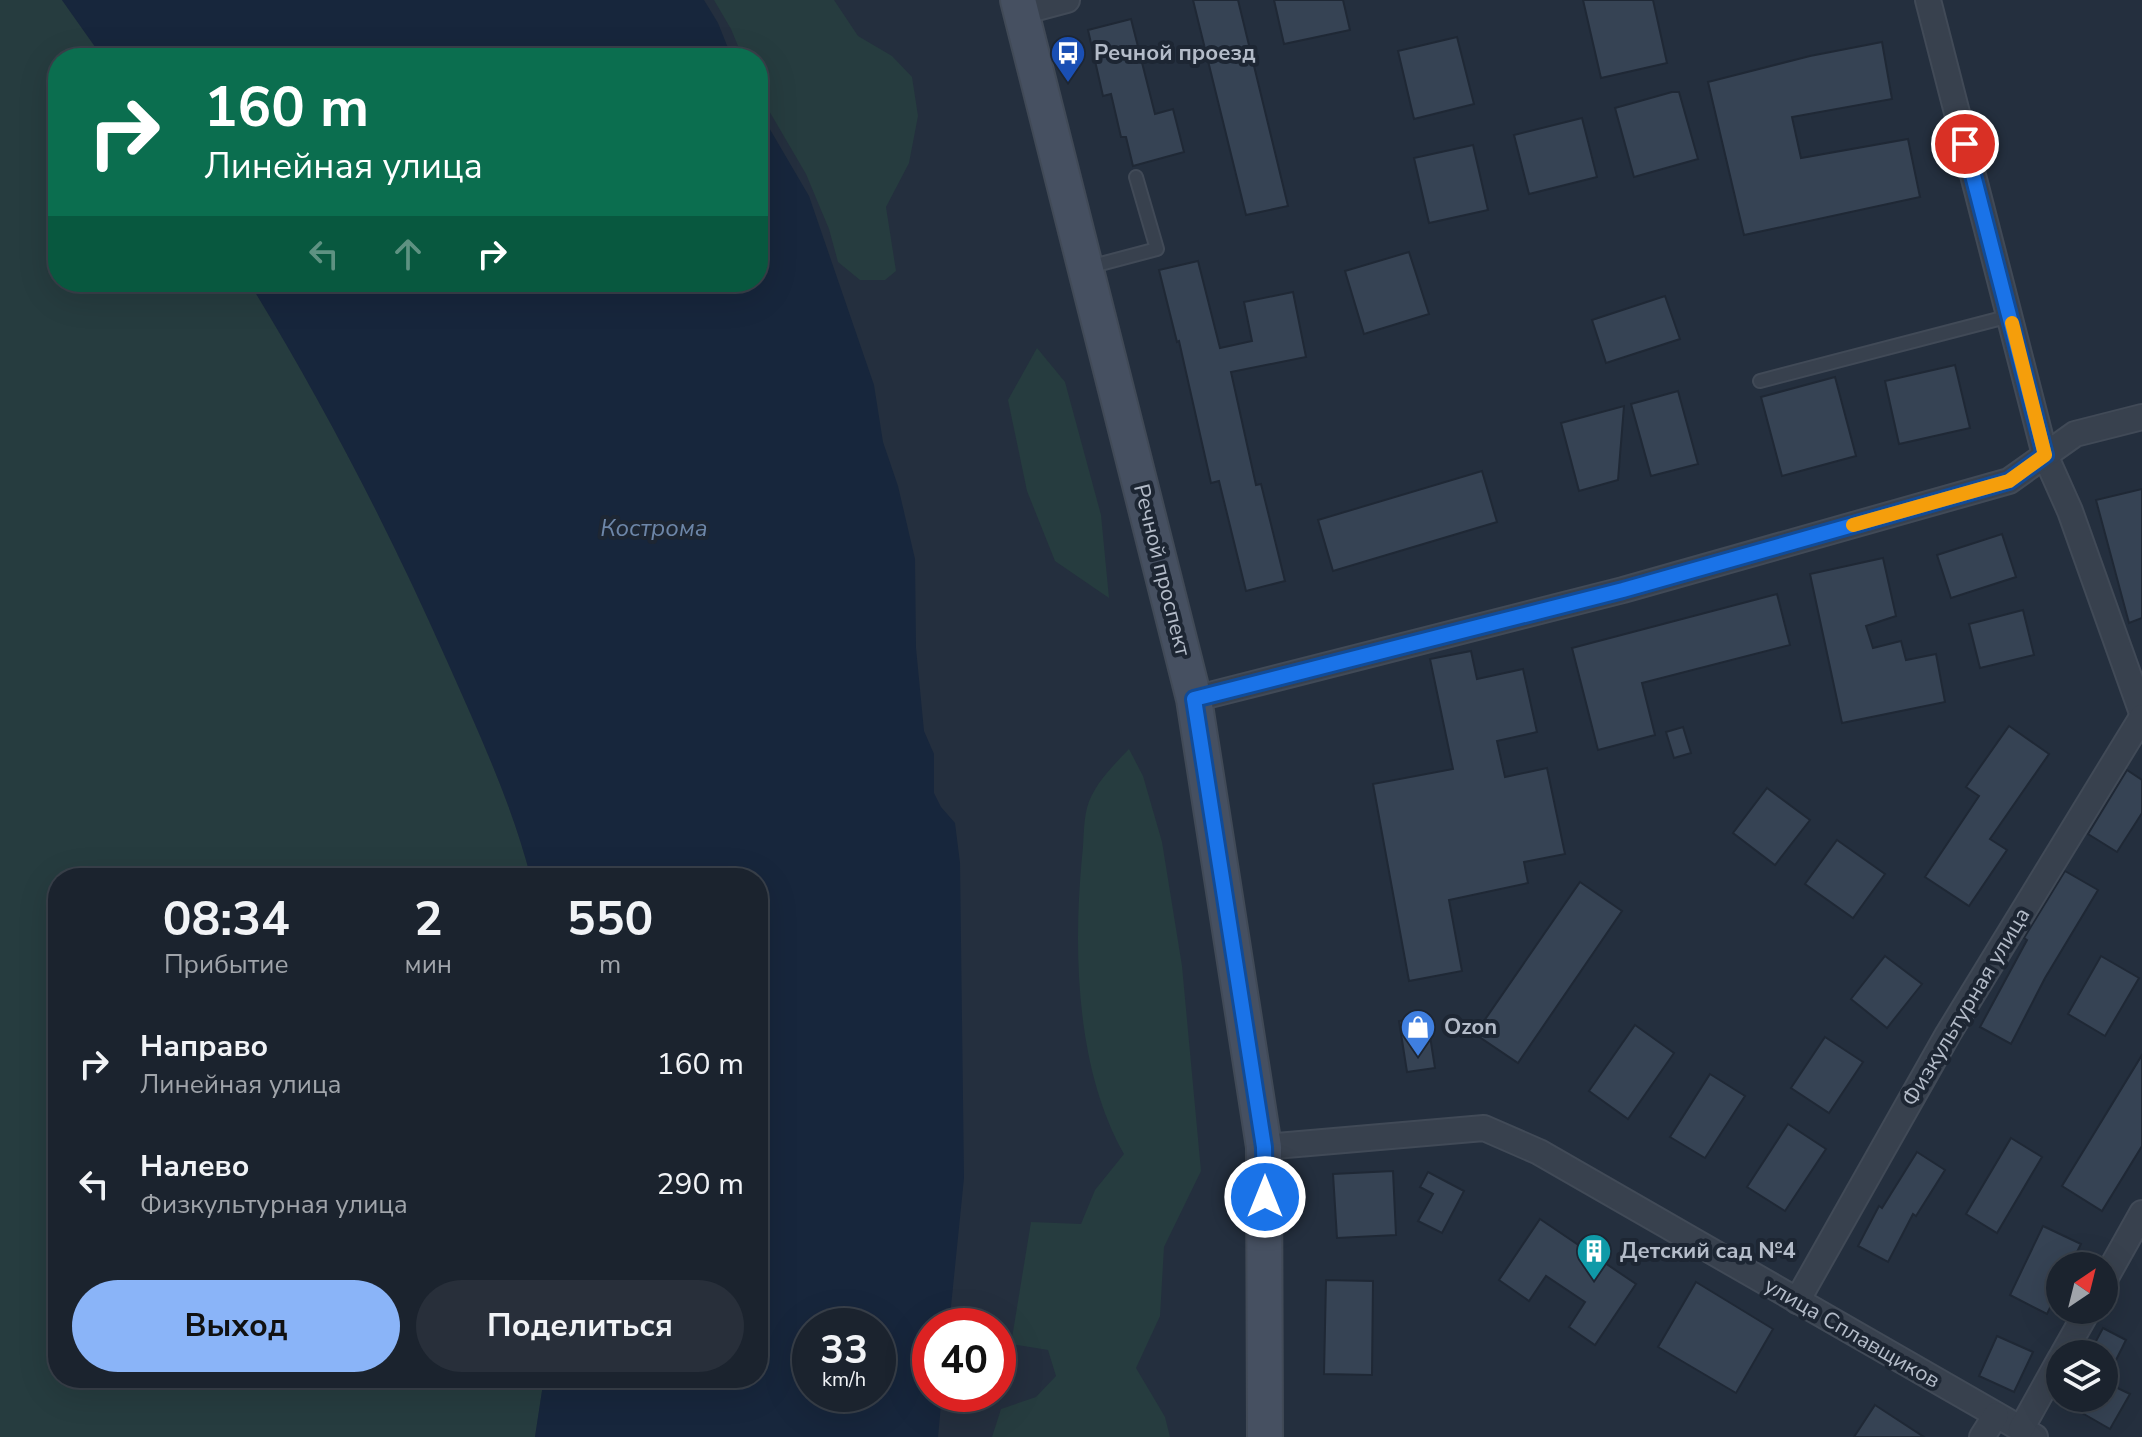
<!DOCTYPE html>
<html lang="ru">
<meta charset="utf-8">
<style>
:root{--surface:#1b232e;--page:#282f3a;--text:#f1f3f6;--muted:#a0a4aa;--line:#39404a;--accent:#8ab4f8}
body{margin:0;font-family:"Nunito Sans",sans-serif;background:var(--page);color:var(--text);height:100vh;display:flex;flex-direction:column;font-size:30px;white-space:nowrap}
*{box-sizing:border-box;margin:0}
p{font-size:26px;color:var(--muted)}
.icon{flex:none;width:44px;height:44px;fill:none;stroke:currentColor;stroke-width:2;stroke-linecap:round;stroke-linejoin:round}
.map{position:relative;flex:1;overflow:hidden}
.drawer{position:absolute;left:48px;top:868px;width:720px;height:520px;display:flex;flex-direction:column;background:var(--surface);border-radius:32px;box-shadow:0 8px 32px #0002,0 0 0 2px var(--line)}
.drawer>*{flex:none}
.top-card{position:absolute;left:48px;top:48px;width:720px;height:244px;border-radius:32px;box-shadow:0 8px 32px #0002,0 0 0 2px var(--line);background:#0b6e4f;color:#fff;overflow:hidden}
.needle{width:52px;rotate:35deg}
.tools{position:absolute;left:2046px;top:1252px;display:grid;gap:16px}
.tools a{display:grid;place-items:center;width:72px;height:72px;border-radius:50%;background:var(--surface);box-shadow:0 8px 32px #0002,0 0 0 2px var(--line);font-size:40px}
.speed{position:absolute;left:792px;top:1308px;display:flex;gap:16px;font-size:40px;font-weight:700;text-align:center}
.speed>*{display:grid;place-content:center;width:104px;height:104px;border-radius:50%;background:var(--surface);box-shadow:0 8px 32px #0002,0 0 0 2px var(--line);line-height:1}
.speed small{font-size:20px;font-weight:400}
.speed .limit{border:12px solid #d22;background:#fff;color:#111}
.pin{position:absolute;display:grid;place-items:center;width:68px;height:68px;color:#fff;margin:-34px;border:4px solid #fff;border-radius:50%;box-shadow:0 2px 8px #0007}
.me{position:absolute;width:88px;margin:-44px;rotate:0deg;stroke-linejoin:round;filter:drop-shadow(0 0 6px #0008)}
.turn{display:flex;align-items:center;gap:28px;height:168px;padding:0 24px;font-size:36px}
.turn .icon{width:104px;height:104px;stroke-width:2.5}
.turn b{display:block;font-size:56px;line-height:68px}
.lanes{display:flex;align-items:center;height:76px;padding:0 24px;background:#0003;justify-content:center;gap:40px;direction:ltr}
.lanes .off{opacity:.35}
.eta{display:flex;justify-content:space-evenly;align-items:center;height:136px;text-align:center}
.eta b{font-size:48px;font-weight:700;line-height:56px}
.button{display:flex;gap:16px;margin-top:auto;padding:16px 24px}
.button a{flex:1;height:92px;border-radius:48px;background:var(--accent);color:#111;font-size:32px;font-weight:700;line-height:92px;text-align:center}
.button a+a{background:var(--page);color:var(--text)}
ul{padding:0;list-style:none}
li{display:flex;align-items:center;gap:24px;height:120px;padding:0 24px}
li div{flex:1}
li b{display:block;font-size:30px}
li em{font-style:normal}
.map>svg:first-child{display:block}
.green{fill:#263c3f}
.water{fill:#17263c;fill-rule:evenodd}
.building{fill:#364354;stroke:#1f2835;stroke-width:2}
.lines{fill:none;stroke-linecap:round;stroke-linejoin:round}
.lane-casing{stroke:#414a57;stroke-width:16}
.street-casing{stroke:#414a57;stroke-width:28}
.secondary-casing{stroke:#414a57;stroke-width:38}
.lane{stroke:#38414e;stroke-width:12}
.street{stroke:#38414e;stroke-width:24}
.secondary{stroke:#465061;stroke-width:34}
.route-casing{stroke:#114b97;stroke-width:20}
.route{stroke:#1a73e8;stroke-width:14}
.slow{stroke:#f59e0b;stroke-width:14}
.labels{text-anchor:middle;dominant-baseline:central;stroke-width:8;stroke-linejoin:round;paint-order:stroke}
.poi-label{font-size:22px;font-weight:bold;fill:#b4bcc9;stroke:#1d2633;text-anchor:start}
.street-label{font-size:22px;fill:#b4bcc9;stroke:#1d2633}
.water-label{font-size:24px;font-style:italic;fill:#6d86a8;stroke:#1d2633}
</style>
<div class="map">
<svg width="2142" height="1437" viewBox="0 0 2142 1437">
<rect width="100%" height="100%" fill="#242f3e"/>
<g class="green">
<path d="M0 0H62L103 58H58V282H249C324 404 390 532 448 663 479 733 512 804 531 878H58V1378H544L535 1437H0Z"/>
<polygon points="714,0 834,0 858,36 892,56 912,77 918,116 909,163 886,207 896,271 885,280 860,280 838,262 829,229 806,174 758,92 758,58 743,58 731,29"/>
<polygon points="1037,348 1065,382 1101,515 1109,598 1055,561 1027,491 1008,400"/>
<path d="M1129 749 1143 776 1162 842 1182 966 1201 1171 1164 1247 1160 1316 1136 1368 1165 1417 1170 1437H992L1001 1409 1036 1397 1056 1376 1048 1350 1011 1344 1031 1222 1081 1224 1095 1190 1124 1154C1076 1069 1073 952 1082 857 1084 841 1083 823 1087 808 1093 785 1113 766 1129 749Z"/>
</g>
<g class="water">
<polygon points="62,0 704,0 718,23 732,58 103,58"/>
<path d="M758 109 809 196 874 385 883 442 898 486 915 559 916 648 924 731 934 754V793L941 807 955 823 960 863 964 1178 949 1326H930V1394H942L938 1437H535L544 1378H758V878H531C512 804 479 733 448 663 390 532 324 404 249 282H758ZM810 1326H878V1394H810Z"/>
</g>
<g class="building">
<polygon points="1193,0 1238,0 1288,206 1246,215"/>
<polygon points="1274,0 1343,0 1350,30 1284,44"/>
<polygon points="1583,0 1653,0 1667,63 1601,78"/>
<polygon points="1131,19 1155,114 1173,109 1184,152 1133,166 1126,137 1121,137 1111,94 1103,96 1088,30"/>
<polygon points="1457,37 1474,104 1414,119 1398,51"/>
<polygon points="1882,42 1892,99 1792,117 1801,158 1908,139 1920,197 1744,235 1708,82 1810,56"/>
<polygon points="1672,92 1679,92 1698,159 1634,177 1615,108"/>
<polygon points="1582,118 1597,177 1529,194 1514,135"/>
<polygon points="1473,145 1488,210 1429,223 1414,158"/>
<polygon points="1409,252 1429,314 1364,334 1345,271"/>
<polygon points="1198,261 1220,348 1252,341 1244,302 1293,292 1306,357 1231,372 1256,485 1261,484 1285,581 1246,591 1219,481 1211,483 1179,341 1177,342 1159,270"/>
<polygon points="1665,296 1680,339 1606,363 1592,320"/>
<polygon points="1955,365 1970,428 1899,444 1885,381"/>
<polygon points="1835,377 1856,456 1782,476 1761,397"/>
<polygon points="1678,391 1698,464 1651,476 1631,404"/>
<polygon points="1624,406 1618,480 1579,491 1561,423"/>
<polygon points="1482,471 1497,522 1333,571 1318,520"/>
<polygon points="2142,489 2142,618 2129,623 2096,500"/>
<polygon points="2002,534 2016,577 1951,598 1937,555"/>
<polygon points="1883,558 1896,616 1866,626 1873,648 1901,641 1906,660 1936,654 1945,702 1842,723 1810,574"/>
<polygon points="1777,594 1790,645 1642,683 1655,735 1598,750 1572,648"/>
<polygon points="2023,610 2034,655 1980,668 1969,624"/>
<polygon points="1471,651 1477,679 1523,669 1537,732 1497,741 1505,777 1547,768 1565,854 1524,862 1528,883 1449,900 1462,971 1409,981 1373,784 1453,769 1430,659"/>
<polygon points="2009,726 2049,754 1990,839 2007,850 1969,906 1925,877 1979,796 1966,787"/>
<polygon points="1683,727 1691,753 1674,758 1666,732"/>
<polygon points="2127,770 2142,780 2142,813 2117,852 2088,834"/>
<polygon points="1767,788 1810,820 1775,865 1733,833"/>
<polygon points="1837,840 1885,874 1853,918 1805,884"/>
<polygon points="2065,871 2098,890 2045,978 2011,1044 1980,1027 2027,940 2024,938"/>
<polygon points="1580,882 1622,911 1518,1063 1475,1034"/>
<polygon points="1885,956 1922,984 1887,1028 1851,999"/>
<polygon points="2101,956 2139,978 2105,1036 2068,1014"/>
<polygon points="1427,1017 1435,1068 1407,1072 1399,1021"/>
<polygon points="1635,1025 1674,1053 1628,1119 1589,1091"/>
<polygon points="1825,1037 1863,1062 1829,1113 1791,1088"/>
<polygon points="2142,1055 2142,1146 2102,1211 2062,1186"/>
<polygon points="1710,1074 1745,1096 1705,1158 1670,1137"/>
<polygon points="1788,1124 1826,1149 1785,1211 1747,1187"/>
<polygon points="2011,1138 2042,1157 1997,1233 1966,1214"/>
<polygon points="1917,1152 1945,1170 1916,1216 1913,1214 1888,1262 1858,1246 1879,1206 1882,1208"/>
<polygon points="1393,1171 1396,1235 1337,1238 1333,1174"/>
<polygon points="1428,1172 1464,1191 1442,1233 1418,1221 1433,1194 1420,1187"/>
<polygon points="1540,1219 1636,1284 1595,1345 1569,1327 1585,1302 1546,1276 1529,1301 1499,1280"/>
<polygon points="2043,1226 2081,1244 2070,1266 2060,1266 2060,1287 2047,1314 2010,1295"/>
<polygon points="1326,1280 1373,1281 1372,1375 1324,1374"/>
<polygon points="1696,1282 1773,1329 1736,1393 1658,1347"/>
<polygon points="2103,1328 2126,1340 2105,1382 2130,1394 2110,1429 2056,1398 2104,1398 2104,1354 2089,1354"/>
<polygon points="1997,1336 2033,1352 2014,1392 1979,1376"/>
<polygon points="1875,1405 1924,1437 1854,1437"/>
</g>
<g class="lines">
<g class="lane-casing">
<g id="lane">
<polyline points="1089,267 1157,249 1136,177"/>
<polyline points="1760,381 2010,316"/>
</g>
</g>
<g class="street-casing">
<g id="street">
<polyline points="1928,0 2045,455 2070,511 2142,713"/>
<polyline points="1022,12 1067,0"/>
<polyline points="1194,699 1623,590 2009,481 2075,434 2142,417"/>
<polyline points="1264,1147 1484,1128 1539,1152 2035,1437"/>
<polyline points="2104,1281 2142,1213"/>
<polyline points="1797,1301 1948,1034 2142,717"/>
<polyline points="2063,1354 2088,1310"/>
<polyline points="2021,1429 2060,1359"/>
<polyline points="1982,1437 1996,1415"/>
</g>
</g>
<g class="secondary-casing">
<polyline id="secondary" points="1018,0 1194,699 1264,1147 1265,1437"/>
</g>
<use href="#lane" class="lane"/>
<use href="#street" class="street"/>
<use href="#secondary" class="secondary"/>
</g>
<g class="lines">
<g class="route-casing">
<polyline id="route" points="1265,1197 1264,1147 1194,699 1623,590 2009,481 2045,455 1965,144"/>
</g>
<use href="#route" class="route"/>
<polyline class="slow" points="1853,525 2009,481 2045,455 2012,323"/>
</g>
<defs>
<g id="bus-pin" transform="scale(1.8)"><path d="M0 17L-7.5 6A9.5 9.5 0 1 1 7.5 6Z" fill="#1a4fb4" stroke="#1d2633"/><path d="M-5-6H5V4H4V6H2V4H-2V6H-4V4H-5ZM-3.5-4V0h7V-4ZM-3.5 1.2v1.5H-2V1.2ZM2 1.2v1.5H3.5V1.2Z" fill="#fff"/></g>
<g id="shop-pin" transform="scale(1.8)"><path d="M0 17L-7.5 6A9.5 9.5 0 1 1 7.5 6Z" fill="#3f7fe0" stroke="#1d2633"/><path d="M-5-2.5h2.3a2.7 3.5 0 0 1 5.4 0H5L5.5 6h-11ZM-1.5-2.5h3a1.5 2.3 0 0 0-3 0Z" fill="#fff"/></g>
<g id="building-pin" transform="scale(1.8)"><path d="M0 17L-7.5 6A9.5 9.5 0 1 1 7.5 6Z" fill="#0f9aa8" stroke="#1d2633"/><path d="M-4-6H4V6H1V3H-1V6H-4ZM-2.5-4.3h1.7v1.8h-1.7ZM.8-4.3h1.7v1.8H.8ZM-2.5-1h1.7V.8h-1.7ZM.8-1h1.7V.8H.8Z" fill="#fff"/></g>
</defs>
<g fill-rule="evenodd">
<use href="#bus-pin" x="1068" y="53"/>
<use href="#shop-pin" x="1418" y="1027"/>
<use href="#building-pin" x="1594" y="1251"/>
</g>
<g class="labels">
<g class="poi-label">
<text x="1094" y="53">Речной проезд</text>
<text x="1444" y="1027">Ozon</text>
<text x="1620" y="1251">Детский сад №4</text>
</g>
<g class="street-label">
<text transform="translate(1162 570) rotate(76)">Речной проспект</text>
<text transform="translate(1966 1007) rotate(-59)">Физкультурная улица</text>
<text transform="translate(1852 1333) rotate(30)">улица Сплавщиков</text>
</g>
<g class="water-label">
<text x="654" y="528">Кострома</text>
</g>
</g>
</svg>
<div class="tools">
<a><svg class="needle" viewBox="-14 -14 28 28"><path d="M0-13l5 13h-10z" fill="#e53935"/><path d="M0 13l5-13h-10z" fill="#a0a4aa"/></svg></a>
<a><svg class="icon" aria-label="layers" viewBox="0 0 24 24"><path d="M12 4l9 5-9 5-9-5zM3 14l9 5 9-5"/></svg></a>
</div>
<div class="speed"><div>33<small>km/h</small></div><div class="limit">40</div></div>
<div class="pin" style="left:1965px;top:144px;background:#d93025"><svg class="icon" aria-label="arrive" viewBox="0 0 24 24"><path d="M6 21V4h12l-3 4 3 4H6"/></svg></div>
<svg class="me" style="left:1265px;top:1197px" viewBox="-20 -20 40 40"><circle r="17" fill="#1a73e8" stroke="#fff" stroke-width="3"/><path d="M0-11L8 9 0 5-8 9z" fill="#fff"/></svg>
<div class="top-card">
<div class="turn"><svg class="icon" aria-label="right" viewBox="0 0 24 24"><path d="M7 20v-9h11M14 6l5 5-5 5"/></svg><div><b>160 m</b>Линейная улица</div></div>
<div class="lanes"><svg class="icon off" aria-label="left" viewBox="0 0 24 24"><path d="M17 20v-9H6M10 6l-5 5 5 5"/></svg><svg class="icon off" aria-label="ahead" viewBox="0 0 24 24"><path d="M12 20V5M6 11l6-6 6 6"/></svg><svg class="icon" aria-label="right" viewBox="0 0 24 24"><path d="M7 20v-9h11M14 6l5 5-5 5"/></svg></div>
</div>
<section class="drawer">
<div class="eta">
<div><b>08:34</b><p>Прибытие</p></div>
<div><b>2</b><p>мин</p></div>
<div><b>550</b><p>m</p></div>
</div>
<ul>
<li><svg class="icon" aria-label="right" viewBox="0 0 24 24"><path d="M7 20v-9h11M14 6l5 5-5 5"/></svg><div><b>Направо</b><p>Линейная улица</p></div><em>160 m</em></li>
<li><svg class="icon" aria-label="left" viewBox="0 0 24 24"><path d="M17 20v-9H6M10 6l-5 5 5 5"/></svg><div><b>Налево</b><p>Физкультурная улица</p></div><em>290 m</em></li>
</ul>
<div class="button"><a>Выход</a><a>Поделиться</a></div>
</section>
</div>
